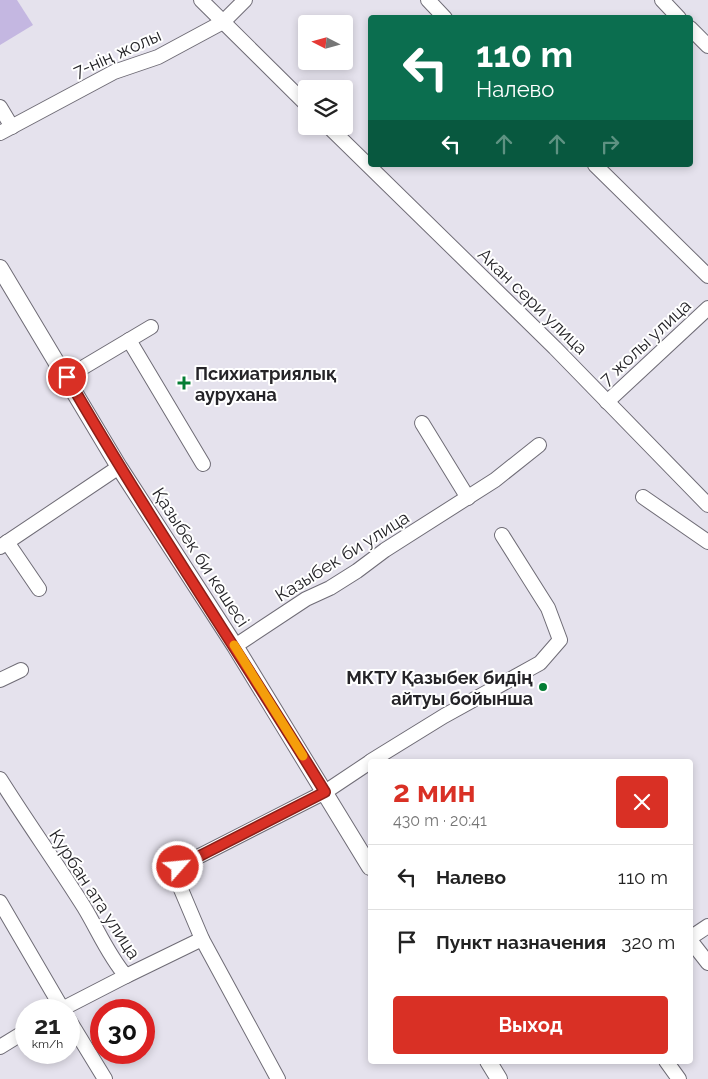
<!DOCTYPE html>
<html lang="ru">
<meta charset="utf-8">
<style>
:root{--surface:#fff;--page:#f6f6f6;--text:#222;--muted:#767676;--line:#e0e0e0;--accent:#d93025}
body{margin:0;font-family:Raleway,sans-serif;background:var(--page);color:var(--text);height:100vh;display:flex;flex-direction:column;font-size:19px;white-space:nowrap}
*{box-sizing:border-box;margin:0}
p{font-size:16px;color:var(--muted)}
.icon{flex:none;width:28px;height:28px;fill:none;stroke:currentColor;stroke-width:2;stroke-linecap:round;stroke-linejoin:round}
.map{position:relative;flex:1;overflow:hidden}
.details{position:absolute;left:368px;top:759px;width:325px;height:305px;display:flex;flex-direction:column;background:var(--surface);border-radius:5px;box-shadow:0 2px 8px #0003}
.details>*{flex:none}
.hud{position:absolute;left:368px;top:15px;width:325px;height:152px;border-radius:5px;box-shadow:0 2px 8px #0003;background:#0b6e4f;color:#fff;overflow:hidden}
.needle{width:32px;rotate:276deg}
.controls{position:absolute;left:298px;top:15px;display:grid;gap:10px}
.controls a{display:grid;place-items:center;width:55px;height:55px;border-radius:5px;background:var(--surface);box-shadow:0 2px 8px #0003;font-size:25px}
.speed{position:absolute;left:15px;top:999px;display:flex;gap:10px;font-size:25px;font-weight:700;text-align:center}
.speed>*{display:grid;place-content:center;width:65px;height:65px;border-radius:50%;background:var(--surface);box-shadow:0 2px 8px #0003;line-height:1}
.speed small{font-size:12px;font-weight:400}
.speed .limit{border:8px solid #d22;background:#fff;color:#111}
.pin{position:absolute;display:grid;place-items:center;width:42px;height:42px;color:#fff;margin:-21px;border:2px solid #fff;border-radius:50%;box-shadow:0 1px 5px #0007}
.me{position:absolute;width:55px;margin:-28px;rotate:63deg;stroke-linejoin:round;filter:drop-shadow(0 0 4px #0008)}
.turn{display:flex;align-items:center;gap:18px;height:105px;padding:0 25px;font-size:22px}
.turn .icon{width:65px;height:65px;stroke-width:2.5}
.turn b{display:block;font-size:35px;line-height:42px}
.lanes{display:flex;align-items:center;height:48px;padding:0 25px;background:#0003;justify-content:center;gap:25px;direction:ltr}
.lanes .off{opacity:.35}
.round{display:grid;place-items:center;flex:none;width:52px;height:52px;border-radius:5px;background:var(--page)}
.summary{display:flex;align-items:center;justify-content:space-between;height:85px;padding:0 25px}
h1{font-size:30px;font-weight:700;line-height:38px;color:var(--accent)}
.action{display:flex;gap:10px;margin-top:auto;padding:10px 25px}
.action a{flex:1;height:58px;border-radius:5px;background:var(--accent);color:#fff;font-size:20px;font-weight:700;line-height:58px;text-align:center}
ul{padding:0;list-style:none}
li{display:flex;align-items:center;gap:15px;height:65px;padding:0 25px;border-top:1px solid var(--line)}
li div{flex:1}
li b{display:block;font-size:19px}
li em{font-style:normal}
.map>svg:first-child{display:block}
.green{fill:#c4b7e1}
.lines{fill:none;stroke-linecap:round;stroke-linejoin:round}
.minor-casing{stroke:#6f6c76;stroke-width:16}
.major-casing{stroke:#6f6c76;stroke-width:18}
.minor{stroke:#fff;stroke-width:14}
.major{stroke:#fff;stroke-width:16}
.route-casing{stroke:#8d1f18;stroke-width:12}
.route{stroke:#d93025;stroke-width:9}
.slow{stroke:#f59e0b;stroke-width:9}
.poi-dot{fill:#047d34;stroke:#fff;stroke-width:2}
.labels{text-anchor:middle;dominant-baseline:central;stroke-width:4;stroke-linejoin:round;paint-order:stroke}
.street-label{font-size:18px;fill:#252428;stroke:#fff}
.poi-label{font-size:18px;font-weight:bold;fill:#252428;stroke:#fff;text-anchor:start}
</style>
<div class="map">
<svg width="708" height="1079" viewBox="0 0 708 1079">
<rect width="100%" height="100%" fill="#e5e2ed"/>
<polygon class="green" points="0,0 17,0 33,25 0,45"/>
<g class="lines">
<g class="minor-casing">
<g id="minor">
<polyline points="201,0 306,104"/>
<polyline points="428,0 445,18"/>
<polyline points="662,0 679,18"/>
<polyline points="690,28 708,46"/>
<polyline points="0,107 12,127"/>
<polyline points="328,126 555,348 708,505"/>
<polyline points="0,133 114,72 158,57 223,22 245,0"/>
<polyline points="595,165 708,276"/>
<polyline points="129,340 203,464"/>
<polyline points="67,377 151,327"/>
<polyline points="607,402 708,308"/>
<polyline points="422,423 468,498"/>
<polyline points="643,497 708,542"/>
<polyline points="7,542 39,589"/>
<polyline points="0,547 119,467"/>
<polyline points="235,646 306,599 330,588 357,571 385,550 495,480 539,445"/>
<polyline points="0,680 21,670"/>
<polyline points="371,761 444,716 540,663 560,640 548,608 502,535"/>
<path d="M0 779C27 822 57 864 84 907 98 930 108 955 126 976L202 939"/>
<polyline points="0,902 63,1010"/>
<polyline points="690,938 708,926"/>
<polyline points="690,940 708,963"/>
<polyline points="60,1010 126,976"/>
<polyline points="69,1020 105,1079"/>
<polyline points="0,1047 26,1031"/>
<polyline points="666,1061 679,1079"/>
<polyline points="278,1079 202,939 180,887 178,867 325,792 370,762"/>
</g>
</g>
<g class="major-casing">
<g id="major">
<polyline points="0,268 119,467 235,646 370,867"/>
<polyline points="488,1061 499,1079"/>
</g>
</g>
<use href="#minor" class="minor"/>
<use href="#major" class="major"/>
</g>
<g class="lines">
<g class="route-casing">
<path id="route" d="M67 377C148 518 240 653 325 792L178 867"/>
</g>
<use href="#route" class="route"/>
<polyline class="slow" points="234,645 303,756"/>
</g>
<g class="poi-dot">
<path d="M181.5 375.5h5v5h5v5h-5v5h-5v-5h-5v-5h5z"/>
<circle cx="543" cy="687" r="5"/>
</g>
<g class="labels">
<g class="street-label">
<text transform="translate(117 53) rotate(-24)">7-нің жолы</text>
<text transform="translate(533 301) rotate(44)">Акан сери улица</text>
<text transform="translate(645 342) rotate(-43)">7 жолы улица</text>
<text transform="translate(342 556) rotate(-32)">Казыбек би улица</text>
<text transform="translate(201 557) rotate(57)">Қазыбек би көшесі</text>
<text transform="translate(95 894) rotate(57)">Курбан ата улица</text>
</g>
<g class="poi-label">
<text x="195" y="373">Психиатриялық<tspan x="195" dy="21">аурухана</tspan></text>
<text x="533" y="677" text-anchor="end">МКТУ Қазыбек бидің<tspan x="533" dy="21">айтуы бойынша</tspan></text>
</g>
</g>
</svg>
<div class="controls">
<a><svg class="needle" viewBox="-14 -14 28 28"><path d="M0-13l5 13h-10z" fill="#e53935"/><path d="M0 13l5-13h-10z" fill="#767676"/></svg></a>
<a><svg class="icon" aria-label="layers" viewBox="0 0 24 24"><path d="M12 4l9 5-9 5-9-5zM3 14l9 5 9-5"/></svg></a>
</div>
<div class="speed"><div>21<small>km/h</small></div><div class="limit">30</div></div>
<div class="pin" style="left:67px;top:377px;background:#d93025"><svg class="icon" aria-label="arrive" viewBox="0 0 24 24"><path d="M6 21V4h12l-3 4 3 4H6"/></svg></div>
<svg class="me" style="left:178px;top:867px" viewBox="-20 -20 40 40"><circle r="17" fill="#d93025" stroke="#fff" stroke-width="3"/><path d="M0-11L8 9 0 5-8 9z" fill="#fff"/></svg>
<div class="hud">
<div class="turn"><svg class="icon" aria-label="left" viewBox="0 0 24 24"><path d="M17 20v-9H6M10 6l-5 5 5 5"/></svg><div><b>110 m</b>Налево</div></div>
<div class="lanes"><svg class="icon" aria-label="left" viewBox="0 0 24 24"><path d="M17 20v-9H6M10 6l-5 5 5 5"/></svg><svg class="icon off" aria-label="ahead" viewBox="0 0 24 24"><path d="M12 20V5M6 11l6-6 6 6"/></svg><svg class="icon off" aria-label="ahead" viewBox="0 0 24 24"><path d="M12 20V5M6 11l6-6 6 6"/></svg><svg class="icon off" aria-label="right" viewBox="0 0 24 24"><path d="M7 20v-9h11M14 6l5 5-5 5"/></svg></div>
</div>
<section class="details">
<div class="summary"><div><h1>2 мин</h1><p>430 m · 20:41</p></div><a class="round" style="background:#d93025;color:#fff"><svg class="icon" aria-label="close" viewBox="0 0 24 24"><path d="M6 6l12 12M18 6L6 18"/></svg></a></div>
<ul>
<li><svg class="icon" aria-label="left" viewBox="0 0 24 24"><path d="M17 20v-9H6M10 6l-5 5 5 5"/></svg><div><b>Налево</b></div><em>110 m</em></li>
<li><svg class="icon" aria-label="arrive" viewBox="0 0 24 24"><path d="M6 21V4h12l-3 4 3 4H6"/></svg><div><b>Пункт назначения</b></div><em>320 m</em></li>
</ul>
<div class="action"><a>Выход</a></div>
</section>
</div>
